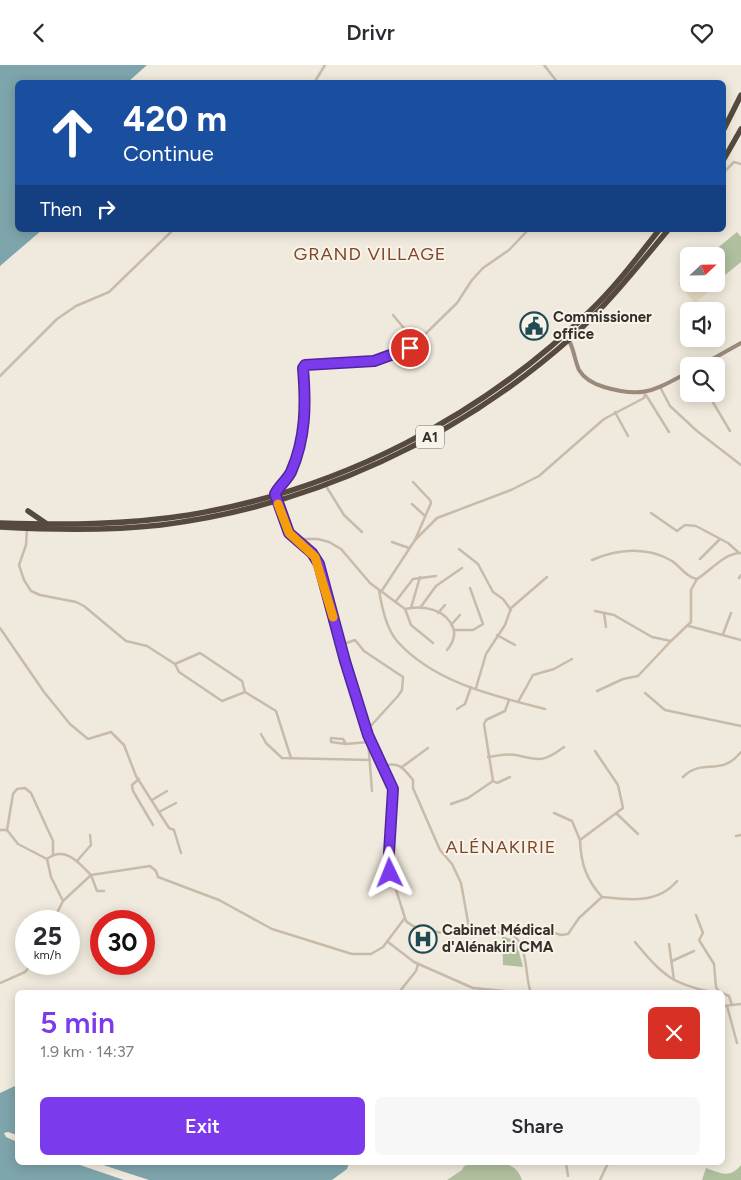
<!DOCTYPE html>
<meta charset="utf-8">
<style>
:root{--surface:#fff;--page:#f7f7f7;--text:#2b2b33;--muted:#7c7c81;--accent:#7c3aed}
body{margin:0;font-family:Figtree,sans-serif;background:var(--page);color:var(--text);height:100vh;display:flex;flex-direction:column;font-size:19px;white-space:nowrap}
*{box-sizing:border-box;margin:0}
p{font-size:16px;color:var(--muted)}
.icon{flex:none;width:28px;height:28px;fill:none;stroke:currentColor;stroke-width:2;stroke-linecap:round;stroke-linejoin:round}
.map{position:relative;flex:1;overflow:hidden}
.details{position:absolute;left:15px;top:925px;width:710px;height:175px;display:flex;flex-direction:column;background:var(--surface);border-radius:8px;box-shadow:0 2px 12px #0003}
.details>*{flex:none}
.guide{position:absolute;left:15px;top:15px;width:711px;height:152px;border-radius:8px;box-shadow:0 2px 12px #0003;background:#1a4fa0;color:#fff;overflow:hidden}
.needle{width:32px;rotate:68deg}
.buttons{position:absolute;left:680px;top:182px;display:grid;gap:10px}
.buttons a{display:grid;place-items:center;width:45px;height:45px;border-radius:8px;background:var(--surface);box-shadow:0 2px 12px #0003;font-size:25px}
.speed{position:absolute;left:15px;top:845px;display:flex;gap:10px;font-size:25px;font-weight:700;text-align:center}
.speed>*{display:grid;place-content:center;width:65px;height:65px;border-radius:50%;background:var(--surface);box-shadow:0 2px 12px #0003;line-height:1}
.speed small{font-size:12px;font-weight:400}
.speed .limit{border:8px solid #d22;background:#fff;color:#111}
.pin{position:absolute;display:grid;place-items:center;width:42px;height:42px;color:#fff;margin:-21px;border:2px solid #fff;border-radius:50%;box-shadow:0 1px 5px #0007}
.me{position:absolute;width:55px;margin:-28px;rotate:358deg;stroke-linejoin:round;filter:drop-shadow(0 0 4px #0008)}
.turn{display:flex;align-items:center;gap:18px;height:105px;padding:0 25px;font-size:22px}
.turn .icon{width:65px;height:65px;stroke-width:2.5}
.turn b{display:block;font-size:35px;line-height:42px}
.then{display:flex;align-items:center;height:48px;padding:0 25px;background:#0003;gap:10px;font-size:19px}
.round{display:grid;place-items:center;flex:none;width:52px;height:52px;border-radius:8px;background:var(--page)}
.headline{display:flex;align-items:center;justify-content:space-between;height:85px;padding:0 25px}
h1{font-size:30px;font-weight:600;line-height:38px;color:var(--accent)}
.action{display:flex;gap:10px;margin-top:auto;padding:10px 25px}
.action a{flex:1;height:58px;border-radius:8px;background:var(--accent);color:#fff;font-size:20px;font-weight:600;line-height:58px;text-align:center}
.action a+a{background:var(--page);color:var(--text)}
header{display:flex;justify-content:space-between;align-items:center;height:65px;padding:0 25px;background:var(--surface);font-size:22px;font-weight:600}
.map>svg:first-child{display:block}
.green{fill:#b0bf9e}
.plaza{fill:#e7dcc5}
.water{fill:#7ea5ac}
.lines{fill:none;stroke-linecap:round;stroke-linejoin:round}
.street{stroke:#c8bbaa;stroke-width:2.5}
.secondary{stroke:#9b8a7b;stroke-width:4}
.highway{stroke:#564a40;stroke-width:5.5}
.route-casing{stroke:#51269a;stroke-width:12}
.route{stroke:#7c3aed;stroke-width:9}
.slow{stroke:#f59e0b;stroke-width:9}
.labels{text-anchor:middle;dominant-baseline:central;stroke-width:4;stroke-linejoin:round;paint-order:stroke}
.shield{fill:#f8f3e9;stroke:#706963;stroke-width:1}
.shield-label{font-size:14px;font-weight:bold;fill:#362e29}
.poi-label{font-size:15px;font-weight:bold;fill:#362e29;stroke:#f8f3e9;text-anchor:start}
.quarter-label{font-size:18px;letter-spacing:1px;fill:#7f4627;stroke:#f8f3e9}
</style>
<header><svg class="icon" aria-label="back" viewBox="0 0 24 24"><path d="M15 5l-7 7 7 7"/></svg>Drivr<svg class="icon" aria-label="heart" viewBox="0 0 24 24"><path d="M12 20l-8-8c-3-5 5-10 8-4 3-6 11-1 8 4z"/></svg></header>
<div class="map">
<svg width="741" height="1115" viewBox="0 0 741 1115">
<rect width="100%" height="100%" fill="#f0e9dd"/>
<g class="green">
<polygon points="737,167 741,172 741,197 725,210 716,199 716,191 709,190"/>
<polygon points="502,871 516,876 523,902 503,900"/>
<path d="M474 1098C492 1098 515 1093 522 1115H447L462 1105 464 1101Z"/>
<path d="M741 1100V1115H702L706 1103C720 1108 730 1114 741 1100Z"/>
</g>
<polygon class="plaza" points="689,210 689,219 716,219 716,214 719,218 695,238 678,219"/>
<g class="water">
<polygon points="0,0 147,0 128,17 18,18 18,165 42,165 0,201"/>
<polygon points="17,1020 17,1070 8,1067 4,1068 6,1072 17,1077 18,1098 74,1098 124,1115 0,1115 0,1028"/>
<polygon points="97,1098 349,1098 347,1104 332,1115 149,1115"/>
</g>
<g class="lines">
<g class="street">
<polyline points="544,0 558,18"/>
<polyline points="314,18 325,0"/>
<polyline points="724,107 734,97 741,99"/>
<polyline points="680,165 683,165"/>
<polyline points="414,280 457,238 472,215 483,203 509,185 528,165"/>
<polyline points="0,311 57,254 76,241 109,227 173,165"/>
<polyline points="660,322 670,341 697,366 741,400"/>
<polyline points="708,329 730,366"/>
<polyline points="646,330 669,367"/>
<polyline points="615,347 628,371"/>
<polyline points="326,421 344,450 362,467"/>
<polyline points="275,430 290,409 300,384 304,355 305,300 374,296 410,283 414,278 412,273 393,250"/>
<polyline points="277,437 289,468 313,488 319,499 345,596 367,662 372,726"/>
<polyline points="412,439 424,450"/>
<polyline points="651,448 677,466 685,460 696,461 728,478 738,487"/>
<polyline points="27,464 26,480 19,500 24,515 31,526 40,530 76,537 84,541 126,576 147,581 175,599 179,607 222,636 245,627 276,646 291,693"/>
<polyline points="297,474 318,474 329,477 341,484 370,518 405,544 411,560 433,578"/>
<polyline points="415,475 437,453 511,425 539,411 604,354 644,333 645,328"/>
<polyline points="392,477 409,483"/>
<polyline points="459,484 478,499 493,527 503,534 511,545"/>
<polyline points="700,494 720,474"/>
<path d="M592 495C617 484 647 481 672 496 681 502 686 512 697 514 712 505 724 488 741 488"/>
<polyline points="739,513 741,510"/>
<path d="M379 526C382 542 386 563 397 576 433 617 494 631 545 644"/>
<polyline points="381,527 415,475 431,438 430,435 413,417"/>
<polyline points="396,536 413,514 436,511"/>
<polyline points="411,543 420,512"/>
<polyline points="420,543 436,521 462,503"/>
<path d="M405 544C411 543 419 542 425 543 447 546 464 565 447 585"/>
<polyline points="595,546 614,550 652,572 671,576 691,557 691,525 697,514"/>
<polyline points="438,548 445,540"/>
<polyline points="604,548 606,562"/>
<polyline points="451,560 460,550"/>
<polyline points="689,561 741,575"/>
<polyline points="0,563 44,627 70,659 88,674 111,667 124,680 136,711 169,763 174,765 181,788"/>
<polyline points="455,565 473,565 483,559 470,523"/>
<polyline points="723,569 731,548"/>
<polyline points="497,570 515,580"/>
<polyline points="341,580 355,575 364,586 403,612 402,625 398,631 367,665"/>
<polyline points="175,599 200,588 242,616 245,627"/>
<polyline points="476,623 486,589 505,560 511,543 547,512"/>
<polyline points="597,626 623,614 638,611 671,576"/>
<polyline points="645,628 665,645 741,661"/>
<polyline points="518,637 533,610 554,604 572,594"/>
<polyline points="457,644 465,639 471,622"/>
<polyline points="261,669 266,678 282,693 370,695"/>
<path d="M369 671 393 724 389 803 406 856C423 873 480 868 503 867 531 870 523 908 531 928"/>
<polyline points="346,679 343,674 331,673 331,677 346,679 369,677"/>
<path d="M595 686 618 720 623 743 580 775C581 799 586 814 602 832 629 835 658 839 677 816"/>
<path d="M488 692C497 691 507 688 516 690 540 696 544 697 564 682"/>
<path d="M384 701C399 696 404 704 413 715V723L440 785 452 799 461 818 470 868"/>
<polyline points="402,702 428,683"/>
<path d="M683 712C703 692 720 713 741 687"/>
<polyline points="139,714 132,720 133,726 153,760"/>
<polyline points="493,716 484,659 486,655 505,646 509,635"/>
<polyline points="152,735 167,726"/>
<polyline points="451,739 468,733 493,716 497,718 510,712"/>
<polyline points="159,747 176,738"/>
<polyline points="554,748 572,756 580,775"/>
<polyline points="617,749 638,769"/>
<polyline points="0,765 7,765 18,779 47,794"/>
<polyline points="7,765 13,729 17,724 25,723 31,728 53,776 53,790"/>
<polyline points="736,771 741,770"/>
<path d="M47 794C65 780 79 798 91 810L63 836"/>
<polyline points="47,794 51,812 63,836 53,856"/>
<polyline points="77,796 91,780 90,770"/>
<polyline points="104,826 97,826 91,810 150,801 156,806 158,812 219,835 272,864 352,889 371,889 383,882 404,854"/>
<polyline points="696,850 703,868 699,875 714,899 716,922 720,928"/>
<polyline points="511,869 516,865 529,866 533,861 561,870 568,869 579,853 602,832"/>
<polyline points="388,877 414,897 473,923 527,928"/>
<path d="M635 877C663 911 673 920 717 928"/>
<polyline points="669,879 674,915"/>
<polyline points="672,896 694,886"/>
<polyline points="0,918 25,907 32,899"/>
<polyline points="400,926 416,906 418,899"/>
<polyline points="722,928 729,931 732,940"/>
<polyline points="722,941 741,939"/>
<polyline points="727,941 737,978"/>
<polyline points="566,1098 568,1111"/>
<polyline points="600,1115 608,1098"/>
</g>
<g class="secondary">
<path d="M564 270C573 276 574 294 579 305 585 315 594 319 604 322 644 334 654 325 689 307"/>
<polyline points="700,301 741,278"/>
</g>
<g class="highway">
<polyline points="724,64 741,30"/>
<polyline points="724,94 741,64"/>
<polyline points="28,446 47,459"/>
<path d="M0 458C63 460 126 460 189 450 340 425 481 352 590 246 616 221 637 193 659 165"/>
<path d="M0 462C54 465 108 466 161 460 313 441 459 373 573 271 608 239 638 201 668 165"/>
</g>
</g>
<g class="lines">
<g class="route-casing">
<path id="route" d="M390 808 389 788 393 724 368 670 345 596 319 499 312 488 289 468 275 429C279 421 287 415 291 407 306 373 306 339 303 303L305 300 374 296 410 283"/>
</g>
<use href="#route" class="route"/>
<polyline class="slow" points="278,439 289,468 315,492 333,552"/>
</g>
<defs>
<g id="civic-ring" transform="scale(1.4375)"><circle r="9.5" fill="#f8f3e9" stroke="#214b54" stroke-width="1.5"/><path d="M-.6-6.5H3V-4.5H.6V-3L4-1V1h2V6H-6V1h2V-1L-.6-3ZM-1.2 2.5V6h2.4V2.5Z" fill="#214b54"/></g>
<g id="hospital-ring" transform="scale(1.4375)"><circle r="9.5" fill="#f8f3e9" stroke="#214b54" stroke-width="1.5"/><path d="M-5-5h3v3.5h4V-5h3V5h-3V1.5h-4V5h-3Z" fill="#214b54"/></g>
</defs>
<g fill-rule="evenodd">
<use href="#civic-ring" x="534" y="261"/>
<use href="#hospital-ring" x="423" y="874"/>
</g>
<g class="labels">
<rect class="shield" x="416" y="360.5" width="28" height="23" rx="4"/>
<g class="shield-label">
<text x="430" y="372">A1</text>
</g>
<g class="poi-label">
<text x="553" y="252">Commissioner<tspan x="553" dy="17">office</tspan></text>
<text x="442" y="865">Cabinet Médical<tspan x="442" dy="17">d'Alénakiri CMA</tspan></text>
</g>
<g class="quarter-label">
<text x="370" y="189">GRAND VILLAGE</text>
<text x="501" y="782">ALÉNAKIRIE</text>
</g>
</g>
</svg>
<div class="buttons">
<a><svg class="needle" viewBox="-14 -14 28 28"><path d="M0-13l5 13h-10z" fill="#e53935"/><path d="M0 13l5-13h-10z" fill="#7c7c81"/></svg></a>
<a><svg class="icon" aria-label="sound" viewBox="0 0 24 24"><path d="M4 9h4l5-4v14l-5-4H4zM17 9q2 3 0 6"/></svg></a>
<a><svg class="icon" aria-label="search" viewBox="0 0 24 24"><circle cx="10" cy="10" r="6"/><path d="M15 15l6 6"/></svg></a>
</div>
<div class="speed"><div>25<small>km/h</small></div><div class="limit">30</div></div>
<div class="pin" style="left:410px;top:283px;background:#d93025"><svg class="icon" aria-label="arrive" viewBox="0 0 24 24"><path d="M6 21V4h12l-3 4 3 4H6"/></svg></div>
<svg class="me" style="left:390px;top:808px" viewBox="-20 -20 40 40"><path d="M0-17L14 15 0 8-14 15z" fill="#7c3aed" stroke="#fff" stroke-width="4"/></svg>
<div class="guide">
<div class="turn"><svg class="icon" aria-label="ahead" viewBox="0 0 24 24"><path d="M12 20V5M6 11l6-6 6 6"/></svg><div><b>420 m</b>Continue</div></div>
<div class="then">Then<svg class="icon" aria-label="right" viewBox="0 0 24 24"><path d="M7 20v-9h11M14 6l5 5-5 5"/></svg></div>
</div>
<section class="details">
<div class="headline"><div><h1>5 min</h1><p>1.9 km · 14:37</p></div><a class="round" style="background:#d93025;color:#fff"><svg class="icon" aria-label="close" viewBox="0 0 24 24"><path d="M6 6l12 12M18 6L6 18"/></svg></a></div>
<div class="action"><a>Exit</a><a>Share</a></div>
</section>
</div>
